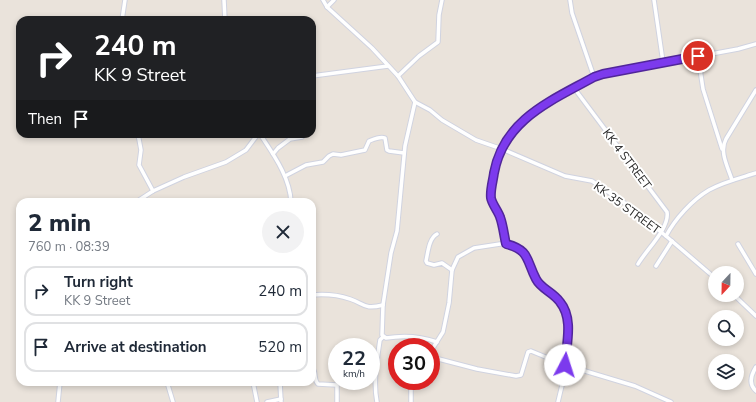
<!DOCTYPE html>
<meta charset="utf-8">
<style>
:root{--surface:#fff;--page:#f2f2f3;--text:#1f2937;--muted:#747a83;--line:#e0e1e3}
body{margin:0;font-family:"Nunito Sans",sans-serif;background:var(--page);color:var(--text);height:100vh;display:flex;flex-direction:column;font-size:15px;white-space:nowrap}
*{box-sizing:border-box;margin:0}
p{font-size:13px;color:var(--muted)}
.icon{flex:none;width:22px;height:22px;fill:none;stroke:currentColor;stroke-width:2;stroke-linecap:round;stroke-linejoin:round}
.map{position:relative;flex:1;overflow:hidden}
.details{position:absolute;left:16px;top:198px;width:300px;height:188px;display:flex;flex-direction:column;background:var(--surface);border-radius:12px;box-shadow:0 2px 6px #0003}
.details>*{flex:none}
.banner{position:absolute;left:16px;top:16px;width:300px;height:122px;border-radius:12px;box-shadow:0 2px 6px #0003;background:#202124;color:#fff;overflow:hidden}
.needle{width:26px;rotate:202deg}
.controls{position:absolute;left:708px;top:266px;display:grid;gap:8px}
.controls a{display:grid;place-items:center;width:36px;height:36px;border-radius:50%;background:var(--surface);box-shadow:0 2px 6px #0003;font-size:20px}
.speed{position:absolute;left:328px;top:338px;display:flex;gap:8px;font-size:20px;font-weight:700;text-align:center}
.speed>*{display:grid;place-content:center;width:52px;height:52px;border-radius:50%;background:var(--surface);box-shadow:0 2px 6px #0003;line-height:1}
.speed small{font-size:10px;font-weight:400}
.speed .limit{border:6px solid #d22;background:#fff;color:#111}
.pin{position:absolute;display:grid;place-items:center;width:34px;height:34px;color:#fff;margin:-17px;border:2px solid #fff;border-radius:50%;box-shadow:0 1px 4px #0007}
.me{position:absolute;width:44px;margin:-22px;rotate:5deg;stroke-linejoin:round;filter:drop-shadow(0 0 3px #0008)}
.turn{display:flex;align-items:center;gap:14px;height:84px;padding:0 12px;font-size:18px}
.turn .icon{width:52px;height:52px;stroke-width:2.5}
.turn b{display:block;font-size:28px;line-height:34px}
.then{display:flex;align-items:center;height:38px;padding:0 12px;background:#0003;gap:8px;font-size:15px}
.round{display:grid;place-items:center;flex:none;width:42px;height:42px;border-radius:21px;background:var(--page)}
.overview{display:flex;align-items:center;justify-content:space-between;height:68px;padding:0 12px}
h1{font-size:24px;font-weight:800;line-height:30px}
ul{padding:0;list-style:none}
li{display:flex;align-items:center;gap:12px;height:50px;margin:0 8px 6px;padding:0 4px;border:2px solid var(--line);border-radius:12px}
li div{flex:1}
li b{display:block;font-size:15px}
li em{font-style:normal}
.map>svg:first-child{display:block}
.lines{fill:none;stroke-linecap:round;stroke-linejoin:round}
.street-casing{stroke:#d0d3e0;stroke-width:5.5}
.street{stroke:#fff;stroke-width:3.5}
.route-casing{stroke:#51269a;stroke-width:10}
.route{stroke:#7c3aed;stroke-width:7}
.labels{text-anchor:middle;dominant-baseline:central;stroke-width:4;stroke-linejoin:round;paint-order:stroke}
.street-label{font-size:12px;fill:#282828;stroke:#fff}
</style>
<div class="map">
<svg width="756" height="402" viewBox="0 0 756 402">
<rect width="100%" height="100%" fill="#eae3db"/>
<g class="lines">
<g class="street-casing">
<g id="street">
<polyline points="224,0 225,20"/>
<polyline points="323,0 327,7 372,48 398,76 415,102 430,110 442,120 476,140 502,149 565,176 592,181 626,204 666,236 715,278"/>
<polyline points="570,0 572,13 594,77"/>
<polyline points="654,0 663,62"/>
<polyline points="327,7 334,0"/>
<polyline points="122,20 125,0"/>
<polyline points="698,56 703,89 722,149"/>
<polyline points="312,76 388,66"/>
<polyline points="398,76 419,56 438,42 439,15 442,0"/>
<path d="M574 88 667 212C670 228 646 250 638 264"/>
<path d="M415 102 405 146 397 231 391 253 383 305 382 335 386 338C404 335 420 336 437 342"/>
<polyline points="138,134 141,150 139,165 153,191 184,177 226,162 246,150 258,134"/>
<path d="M260 134C273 154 290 177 291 202"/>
<polyline points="273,154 278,148 290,139 302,137"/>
<path d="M285 176 306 165 323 162 329 156 333 154 341 155 365 150 369 141C374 139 380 136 385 138L387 150 389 151 404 153"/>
<path d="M732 180C728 167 719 152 726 139L756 90"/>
<polyline points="136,202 153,191"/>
<path d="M437 234C429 238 428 252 426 261L427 263 434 265 442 263 452 270"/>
<path d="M666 236C675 219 692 200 709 190 723 182 740 178 756 173"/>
<polyline points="738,244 756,274"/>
<polyline points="656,266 672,241"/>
<path d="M312 295C324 294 338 295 350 299 365 304 364 310 383 305"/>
<polyline points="734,295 756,316"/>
<polyline points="431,351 443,332 449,303 452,270 458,257 474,248 500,244 506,244"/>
<polyline points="431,357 477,369 516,376 521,375 528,352 531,351 565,365 635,386 671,402"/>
<path d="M756 367C751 375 748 384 756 391"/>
<path d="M312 368C317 372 313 379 318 384L337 385V402"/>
<polyline points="167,382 173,402"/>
<polyline points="253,382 257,402"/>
<polyline points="280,382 281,402"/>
<polyline points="58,402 60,382"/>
<polyline points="267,402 281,399"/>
<path d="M377 402C373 382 377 360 380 340L383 337"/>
<polyline points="411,402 411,384 413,381"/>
<polyline points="558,402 563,381 568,327 565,312 560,302 544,290 536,279 524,251 517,246 506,244 501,218 491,198 495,170 502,149 519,123 531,113 594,77 603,74 738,49 756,44"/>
</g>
</g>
<use href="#street" class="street"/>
</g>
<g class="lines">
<g class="route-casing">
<path id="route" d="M565 365C566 345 574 319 560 302 553 292 541 289 536 279 526 260 530 250 506 244 504 235 503 225 500 217 498 211 492 204 491 198 490 190 493 181 494 173 504 119 551 101 594 77L603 74 698 56"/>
</g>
<use href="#route" class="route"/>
</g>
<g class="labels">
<g class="street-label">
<text transform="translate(627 159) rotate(53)">KK 4 STREET</text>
<text transform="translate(627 208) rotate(36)">KK 35 STREET</text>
</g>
</g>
</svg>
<div class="controls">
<a><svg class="needle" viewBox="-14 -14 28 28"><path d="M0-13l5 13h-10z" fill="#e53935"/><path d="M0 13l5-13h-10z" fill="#747a83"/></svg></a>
<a><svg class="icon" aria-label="search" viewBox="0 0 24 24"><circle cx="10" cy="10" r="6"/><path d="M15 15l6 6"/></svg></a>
<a><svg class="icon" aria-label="layers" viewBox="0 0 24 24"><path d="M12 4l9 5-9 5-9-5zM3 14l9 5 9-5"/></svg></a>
</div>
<div class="speed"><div>22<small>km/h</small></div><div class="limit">30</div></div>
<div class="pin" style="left:698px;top:56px;background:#d93025"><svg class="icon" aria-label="arrive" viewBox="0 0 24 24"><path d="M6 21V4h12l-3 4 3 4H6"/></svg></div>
<svg class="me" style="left:565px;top:365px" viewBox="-20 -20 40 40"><circle r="19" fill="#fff"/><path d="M0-13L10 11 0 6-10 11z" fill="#7c3aed"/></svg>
<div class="banner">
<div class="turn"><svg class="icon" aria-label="right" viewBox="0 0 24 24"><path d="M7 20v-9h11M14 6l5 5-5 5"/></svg><div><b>240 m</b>KK 9 Street</div></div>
<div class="then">Then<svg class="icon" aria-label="arrive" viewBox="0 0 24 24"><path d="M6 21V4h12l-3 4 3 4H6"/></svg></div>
</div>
<section class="details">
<div class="overview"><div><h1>2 min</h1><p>760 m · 08:39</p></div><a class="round"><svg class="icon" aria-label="close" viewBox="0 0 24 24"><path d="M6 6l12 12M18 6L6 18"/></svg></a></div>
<ul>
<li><svg class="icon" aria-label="right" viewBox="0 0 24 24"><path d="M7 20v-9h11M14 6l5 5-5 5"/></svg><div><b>Turn right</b><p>KK 9 Street</p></div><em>240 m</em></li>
<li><svg class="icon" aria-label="arrive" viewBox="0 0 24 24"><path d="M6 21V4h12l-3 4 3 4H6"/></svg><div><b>Arrive at destination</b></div><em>520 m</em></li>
</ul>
</section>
</div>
